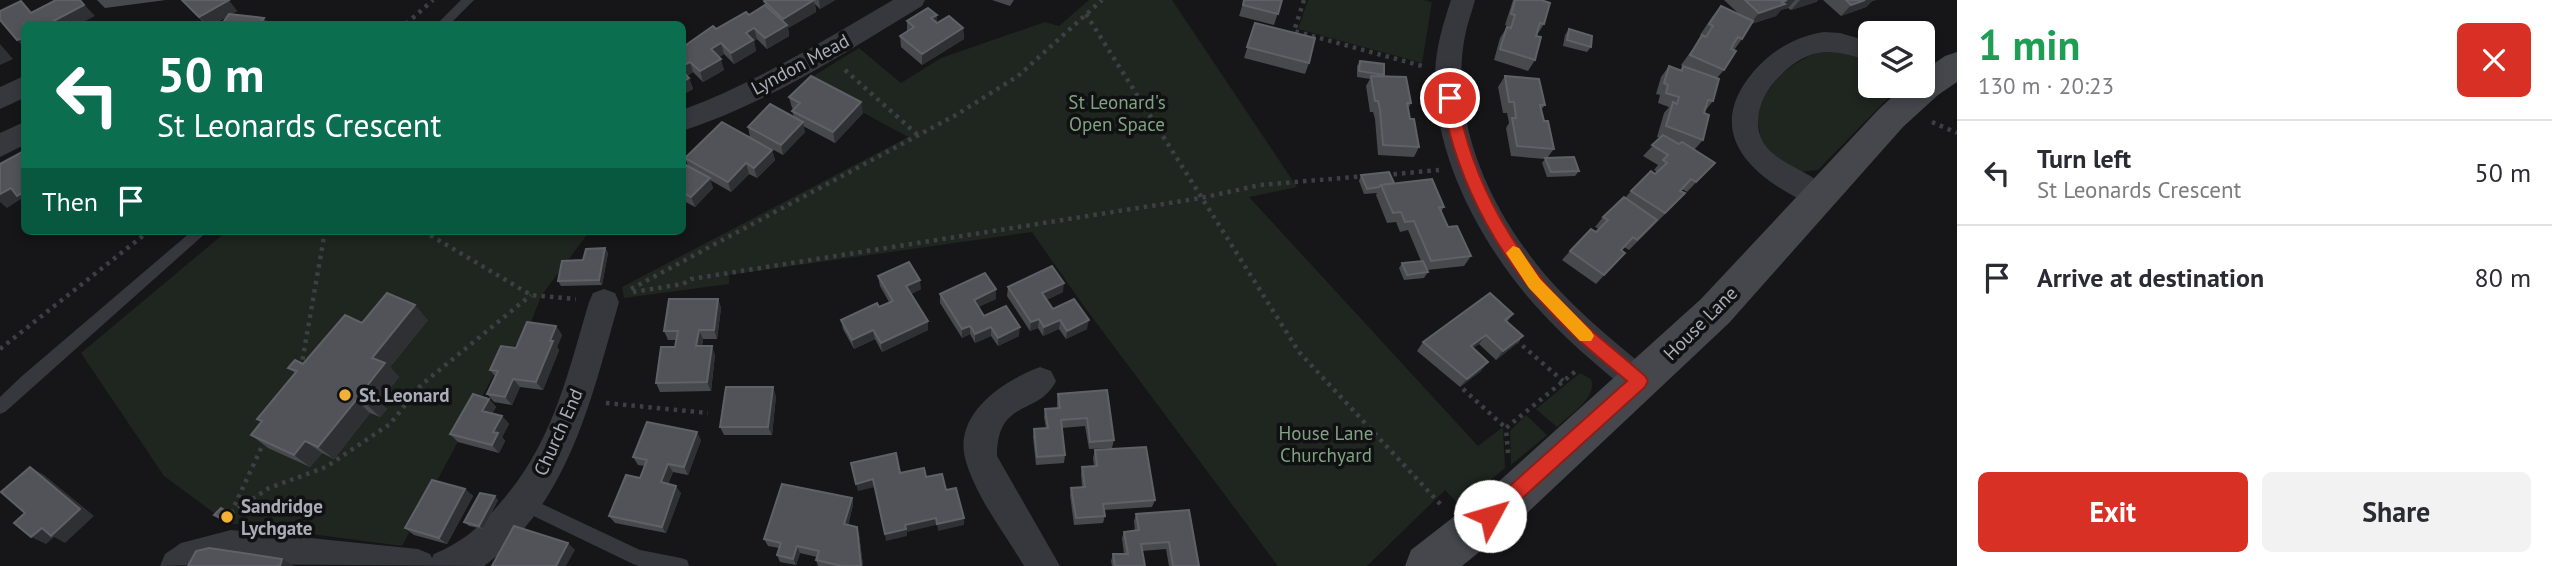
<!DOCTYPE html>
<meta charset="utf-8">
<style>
:root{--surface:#fff;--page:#f2f2f3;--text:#2b2b33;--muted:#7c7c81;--line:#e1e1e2;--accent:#d93025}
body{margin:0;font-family:"PT Sans",sans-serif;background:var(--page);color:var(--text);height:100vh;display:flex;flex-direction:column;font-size:26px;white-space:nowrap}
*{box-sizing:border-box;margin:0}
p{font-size:23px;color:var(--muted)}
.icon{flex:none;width:38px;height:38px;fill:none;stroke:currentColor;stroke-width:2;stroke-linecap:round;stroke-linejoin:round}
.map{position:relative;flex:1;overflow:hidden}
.drawer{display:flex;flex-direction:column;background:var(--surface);width:595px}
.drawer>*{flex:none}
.banner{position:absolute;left:21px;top:21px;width:665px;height:214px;border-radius:10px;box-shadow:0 4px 10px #0003;background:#0b6e4f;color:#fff;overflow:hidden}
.fabs{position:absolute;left:1858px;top:21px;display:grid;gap:14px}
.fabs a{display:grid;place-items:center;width:77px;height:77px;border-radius:10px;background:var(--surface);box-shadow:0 4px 10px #0003;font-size:35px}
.pin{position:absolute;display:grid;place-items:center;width:60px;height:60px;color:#fff;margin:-30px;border:4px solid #fff;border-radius:50%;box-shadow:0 2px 7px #0007}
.me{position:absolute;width:77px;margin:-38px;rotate:51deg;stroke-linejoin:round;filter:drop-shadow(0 0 5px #0008)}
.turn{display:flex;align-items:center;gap:24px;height:147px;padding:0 21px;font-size:32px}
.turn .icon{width:91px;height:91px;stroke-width:2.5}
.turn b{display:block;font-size:49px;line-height:60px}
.then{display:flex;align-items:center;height:66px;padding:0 21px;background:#0003;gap:14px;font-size:26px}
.round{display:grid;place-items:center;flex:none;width:74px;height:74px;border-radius:10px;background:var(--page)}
.overview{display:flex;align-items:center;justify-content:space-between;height:119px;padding:0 21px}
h1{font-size:42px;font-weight:700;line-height:52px;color:#1e9e55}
.button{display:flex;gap:14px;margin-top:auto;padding:14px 21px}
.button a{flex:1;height:80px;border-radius:10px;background:var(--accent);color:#fff;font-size:28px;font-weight:700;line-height:80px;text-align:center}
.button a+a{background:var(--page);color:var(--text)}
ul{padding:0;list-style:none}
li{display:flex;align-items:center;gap:21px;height:105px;padding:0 21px;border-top:2px solid var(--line)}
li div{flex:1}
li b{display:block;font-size:26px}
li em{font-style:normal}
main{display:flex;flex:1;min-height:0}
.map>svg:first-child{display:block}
.green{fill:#1e261f}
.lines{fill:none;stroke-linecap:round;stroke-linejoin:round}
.path{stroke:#3d3f44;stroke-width:4.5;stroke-dasharray:3.5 5;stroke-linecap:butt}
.lane{fill:#37383d;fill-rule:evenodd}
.street{fill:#37383d;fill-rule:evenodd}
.secondary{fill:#45474d;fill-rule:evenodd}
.wall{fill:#47494d}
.shaded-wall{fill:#2f3033}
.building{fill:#525359;stroke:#5f6168;stroke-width:2}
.route{fill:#d93025;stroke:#8d1f18;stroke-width:2}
.slow{fill:#f59e0b}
.poi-dot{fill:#f2b134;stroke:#111113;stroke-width:2.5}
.labels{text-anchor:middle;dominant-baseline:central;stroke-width:7;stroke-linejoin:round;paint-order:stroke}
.street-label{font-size:19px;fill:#a8adb8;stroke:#111113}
.park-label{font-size:19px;fill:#7fa381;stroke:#111113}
.poi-label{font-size:19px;font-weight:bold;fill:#a8adb8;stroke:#111113;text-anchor:start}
</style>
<main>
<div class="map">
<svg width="1957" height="566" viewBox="0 0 1957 566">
<rect width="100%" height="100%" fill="#161618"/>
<g class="green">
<polygon points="1089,0 1172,0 1297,187 1249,197 1478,446 1503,427 1505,468 1460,506 1445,490 1367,566 1278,566 1083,305 1032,232 729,275 729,284 624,298 622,287 908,137 805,81 859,48 901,83 941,58 1045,22 1059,26"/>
<polygon points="1308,0 1423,0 1432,2 1422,63 1298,29"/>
<path d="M1824 49 1842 50 1871 61V86H1893L1891 95 1818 170 1796 172 1762 147 1756 108C1778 74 1787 66 1824 49Z"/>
<polygon points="227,231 590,231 541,296 525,338 506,352 402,546 228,523 221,518 164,476 81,353"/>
<path d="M1580 373 1591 379C1598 398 1569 415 1557 427L1536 409Z"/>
<polygon points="1526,415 1547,435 1511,465 1510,431"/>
</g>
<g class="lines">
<g class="path">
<polyline points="1304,0 1294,31 1422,66"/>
<polyline points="1086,14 1299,352 1443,507"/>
<polyline points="406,24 433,0"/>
<polyline points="845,70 920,137"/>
<polyline points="1932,122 1957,133"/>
<polyline points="1385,175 1439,170"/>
<polyline points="423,231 531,295 576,299"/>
<polyline points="631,289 956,115 1018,76 1102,0"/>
<polyline points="633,292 683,284 691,279 1201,198 1260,185 1366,176"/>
<polyline points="1516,340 1563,381"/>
<polyline points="0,349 149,231"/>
<polyline points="301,368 325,231"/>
<polyline points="1463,389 1506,428"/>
<polyline points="606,403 708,413"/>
<polyline points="1508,453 1506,428 1577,370"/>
<polyline points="231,513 269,488 326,467 390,424 421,385 531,295"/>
<polyline points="231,513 264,442"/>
</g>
<g class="lane">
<polygon points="461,0 474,0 450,24 437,24"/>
<polygon points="192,231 208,231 5,412 0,414 0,397 22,376"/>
<polygon points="523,495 640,550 681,558 687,560 689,566 639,566 633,564 517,508 515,503 517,498"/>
</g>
<g class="street">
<path d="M893 0H925L922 6C846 52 767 104 682 131V110C756 83 826 39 893 0Z"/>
<path d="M1451 0H1475C1472 12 1467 24 1465 36 1447 126 1498 225 1558 289 1586 319 1618 345 1650 371L1655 381 1650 391 1639 395 1628 391C1595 364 1562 336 1534 304 1481 244 1433 155 1435 73 1436 47 1443 24 1451 0Z"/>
<path d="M1824 32 1840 33 1871 42V61C1835 51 1816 44 1785 71 1770 85 1758 101 1758 122 1758 166 1815 165 1831 196L1827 204 1817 207C1805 203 1794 196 1783 190 1734 160 1712 120 1754 71 1772 50 1797 36 1824 32Z"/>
<polygon points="24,76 24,98 0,109 0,87"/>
<polygon points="24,122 24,145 0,157 0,133"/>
<path d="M604 289 615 293 619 302C592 396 569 504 484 566L231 564 160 566 165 554 181 543 231 530 418 549 430 554 432 558 434 554C463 542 481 526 501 502 553 442 567 376 589 302L593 293Z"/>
<path d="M1040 367 1051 371 1056 381C1039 416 997 398 997 456L1060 566H1024C1004 532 975 496 965 458 954 412 1005 380 1040 367Z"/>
</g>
<polygon class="secondary" points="1957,52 1957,82 1938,95 1903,127 1729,323 1526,514 1462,566 1405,566 1411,550 1496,484 1701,299 1879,109 1904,86 1923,86 1923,71 1945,56"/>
</g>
<g class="wall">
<polygon points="97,0 166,0 105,8"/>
<polygon points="181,0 228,0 237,11 214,24 205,24"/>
<polygon points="765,0 835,0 820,9 815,4 816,12 788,28 789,36 767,49 757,39 754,41 756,51 734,64 724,54 719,57 724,70 703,82 693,72 687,76 689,78 693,89 682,95 683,47 716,29 749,15 765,5 764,1"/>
<polygon points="992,0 1014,0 1010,6"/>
<polygon points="1244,0 1282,0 1274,25 1239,16"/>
<polygon points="1513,0 1541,0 1544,24 1537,35 1535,60 1528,71 1494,60 1500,38 1507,27 1508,27 1508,26 1505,25"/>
<polygon points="1724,0 1818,0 1816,2 1791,10 1788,8 1781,10 1776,16 1751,24 1742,39 1734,50 1724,70 1717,78 1713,101 1705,111 1703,140 1694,150 1705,173 1687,192 1682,189 1675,204 1629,250 1624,247 1621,250 1625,253 1596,284 1562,260 1570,251 1596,232 1599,229 1595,227 1603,217 1625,198 1631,191 1657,172 1654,170 1658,165 1643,156 1660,138 1657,137 1664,113 1669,107 1658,103 1660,95 1656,94 1661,77 1669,66 1680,70 1683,66 1684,67 1681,65 1702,36 1700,35 1712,17 1721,6 1740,15"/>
<polygon points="1823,0 1876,0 1872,1 1866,7 1841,16"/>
<polygon points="937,15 937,23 963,28 964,39 922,65 901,47 900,36 907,31 907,21"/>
<polygon points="1255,23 1309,63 1305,74 1244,58"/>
<polygon points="1569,29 1591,47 1587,52 1563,46 1565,35"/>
<polygon points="1360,61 1384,75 1383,76 1411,103 1408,109 1410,119 1419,147 1414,157 1378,155 1375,119 1373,112 1370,112 1366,86 1370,79 1357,77 1357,66"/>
<polygon points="1505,76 1545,105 1541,110 1544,121 1554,149 1547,158 1579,171 1575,176 1547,177 1542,163 1545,159 1511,156 1506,128 1509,123 1507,113 1503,113 1498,87"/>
<polygon points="789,97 863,113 835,143 803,126 805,132 783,155 750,137 748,127 794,117 792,111 794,109 792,108"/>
<polygon points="772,150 775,160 757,178 749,174 731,192 710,180 713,188 695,207 682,200 682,163 688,166 685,158"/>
<polygon points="1361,175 1394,183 1444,207 1441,212 1448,227 1471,256 1464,266 1427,270 1428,272 1424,278 1404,280 1399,268 1402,263 1421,261 1408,230 1400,232 1396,222 1387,223 1376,195 1377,193 1364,194 1359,181"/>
<polygon points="605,248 608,253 602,285 561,286 558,281 583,260"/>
<polygon points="878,276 921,289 911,294 928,330 882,352 875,339 854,349 843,329 841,320 879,307 889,302 880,286"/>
<polygon points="1008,287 1063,292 1046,300 1053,309 1087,329 1066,339 1059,329 1043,336 1038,328 1030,331 1007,296"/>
<polygon points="940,294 996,299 978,307 984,316 1019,336 998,346 991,336 975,343 970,334 962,338 940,303"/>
<polygon points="718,299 721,308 717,339 703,339 702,346 715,355 711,391 660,392 656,383 675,347 676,340 668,340 664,331"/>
<polygon points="1513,314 1507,322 1523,336 1515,345 1496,360 1479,344 1473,348 1481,371 1460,387 1417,351 1423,342"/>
<polygon points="428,320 390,367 399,377 379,402 387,409 380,417 370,413 334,459 322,453 310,467 268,448 251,435 262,422 257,419 295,373 288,368 303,364"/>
<polygon points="556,326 562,335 557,347 559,350 543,390 520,387 512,405 494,402 487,394 495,376 490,370"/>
<polygon points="1058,394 1114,440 1112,448 1089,449 1085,426 1062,428 1065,455 1064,463 1036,465 1033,437 1034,429 1046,428 1044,417 1045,409 1057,408 1057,402"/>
<polygon points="776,396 772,435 724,435 720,427"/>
<polygon points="489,399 496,407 492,414 502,416 509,424 502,437 505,441 499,453 458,442 450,434"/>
<polygon points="701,440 688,475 673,472 668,484 681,493 666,533 615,523 609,516 640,478 645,466 638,465 633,457"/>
<polygon points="1095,450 1155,500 1152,507 1104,510 1105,516 1103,523 1074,525 1070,495 1071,488 1082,487 1081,474 1082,467 1094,466 1093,458"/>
<polygon points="465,489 473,496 447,544 414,535 405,528"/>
<polygon points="852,498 853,505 848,525 859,534 863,566 818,566 816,560 817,557 800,553 796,565 780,562 777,555 779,548 768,546 764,539"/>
<polygon points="498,500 483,529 469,526 464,522"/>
<polygon points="1136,514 1199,566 1169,566 1166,549 1142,551 1145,566 1112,566 1111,561 1113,554 1124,554 1122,538 1124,532 1135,531 1134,521"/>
</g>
<g class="shaded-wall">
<polygon points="80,0 95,16 79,24 48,24"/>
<polygon points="229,0 237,11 214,24 206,24 199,17"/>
<polygon points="814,0 816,12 788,28 789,36 767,49 765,38 785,26 783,19"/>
<polygon points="819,0 835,0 820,9"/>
<polygon points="1787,0 1795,0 1788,8 1781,10 1776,16 1750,24 1759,13"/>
<polygon points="1800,0 1818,0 1816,2 1791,10"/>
<polygon points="1865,0 1876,0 1872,1 1866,7 1841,16 1851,5"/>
<polygon points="937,15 937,26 931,18"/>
<polygon points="264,18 269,24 260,24"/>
<polygon points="754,28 757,39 754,41 756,51 734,64 731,53 746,33"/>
<polygon points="963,28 964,39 922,65 922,54"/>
<polygon points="24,37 24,47 17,40"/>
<polygon points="721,43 724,54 714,59 711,49"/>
<polygon points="0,44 13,59 0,65"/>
<polygon points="721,59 724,70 703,82 700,71"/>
<polygon points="690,62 693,72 683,79 682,66"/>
<polygon points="689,78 693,89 682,95 682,82"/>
<polygon points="861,102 863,113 835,143 833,132"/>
<polygon points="803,122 805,132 783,155 781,145"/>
<polygon points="772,150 775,160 757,178 754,168"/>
<polygon points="746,163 749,174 731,192 728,182"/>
<polygon points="710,178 713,188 695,207 691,197"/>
<polygon points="11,188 24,192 24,202 21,199 7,208 0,202 0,194"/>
<polygon points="605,248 608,253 602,285 599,280"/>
<polygon points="920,280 921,289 907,296 906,286"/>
<polygon points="1064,283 1063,292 1041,303 1042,293"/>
<polygon points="996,289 996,299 974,309 974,300"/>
<polygon points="718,299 721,308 717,339 714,330"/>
<polygon points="415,305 428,320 390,367 399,377 379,402 387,409 380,417 366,404 363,391 372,358"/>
<polygon points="1039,319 1038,328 1030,331 1031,322"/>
<polygon points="1060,320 1059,329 1043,336 1044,327"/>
<polygon points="1089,320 1087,329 1066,339 1067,331"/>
<polygon points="928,321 928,330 882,352 881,343"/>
<polygon points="556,326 562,335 557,347 559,350 543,390 536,382 550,341"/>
<polygon points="970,326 970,334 962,338 962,329"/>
<polygon points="991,327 991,336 975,343 975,334"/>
<polygon points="1020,327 1019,336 998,346 998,338"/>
<polygon points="699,330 703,339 700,355 696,346"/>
<polygon points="873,330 875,339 854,349 852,340"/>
<polygon points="1486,335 1479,344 1464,355 1471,346"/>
<polygon points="1523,336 1515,345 1496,360 1503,351"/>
<polygon points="712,346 715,355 711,391 707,382"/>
<polygon points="1488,362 1481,371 1460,387 1467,379"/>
<polygon points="513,379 520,387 512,405 505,397"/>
<polygon points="773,387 776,396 772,435 768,427"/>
<polygon points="489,399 496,407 489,419 482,411"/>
<polygon points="356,400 370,413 334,459 318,447"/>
<polygon points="502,416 509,424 502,437 505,441 499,453 492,445 493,432"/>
<polygon points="697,432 701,440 688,475 684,467"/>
<polygon points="305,441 322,453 310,467 294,455"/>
<polygon points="668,464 673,472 666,490 661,482"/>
<polygon points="30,467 44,475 94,516 65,543 54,537 46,544 31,537"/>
<polygon points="873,479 875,487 858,491 856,484"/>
<polygon points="676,486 681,493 666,533 662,527"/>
<polygon points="465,489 473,496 447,544 439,538"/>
<polygon points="495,496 498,500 483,529 479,526"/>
<polygon points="852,498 853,505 846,531 844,524"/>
<polygon points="228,512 234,516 228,523 222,519"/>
<polygon points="936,518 936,525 907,532 907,536 886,541 885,534 905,525"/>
<polygon points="964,518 964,525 938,531 937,524"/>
<polygon points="857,527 859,534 863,566 861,566"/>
<polygon points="568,543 575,550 566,566 556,566"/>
<polygon points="797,546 800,553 796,565 793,559"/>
<polygon points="282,559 295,566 280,566"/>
</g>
<g class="building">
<polygon points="56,0 80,0 84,5 48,24 24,24 24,37 17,40 0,20 0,11 21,1 31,13"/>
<polygon points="182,0 229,0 199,17"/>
<polygon points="765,0 814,0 783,19 764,1"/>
<polygon points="1244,0 1282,0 1278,14 1243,5"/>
<polygon points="1515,0 1541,0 1550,3 1544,24 1540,23 1538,29 1536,36 1541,37 1535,60 1500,49 1507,27 1511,28 1515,15 1511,14"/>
<polygon points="1745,0 1787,0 1782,2 1785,4 1759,13"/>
<polygon points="1846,0 1865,0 1851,5"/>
<polygon points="765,5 787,25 765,38 754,28 746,33 753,40 731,53 721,43 711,49 721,59 700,71 690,62 682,66 682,47 683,47 713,26 716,29 746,12 749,15"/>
<polygon points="1721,6 1753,21 1742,39 1738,37 1734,43 1731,49 1736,51 1724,70 1690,55 1702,35 1706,37 1713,26 1709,24"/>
<polygon points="928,8 937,15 931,18 937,23 949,16 963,28 922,54 900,36 914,27 907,21"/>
<polygon points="229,14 264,18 260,24 222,24"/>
<polygon points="1255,23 1315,38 1309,63 1247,47"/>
<polygon points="1569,29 1592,36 1591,47 1567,40"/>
<polygon points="1360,61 1384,64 1384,75 1359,71"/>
<polygon points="1669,66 1682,71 1683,66 1719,79 1713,101 1708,100 1704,113 1709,115 1703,140 1666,126 1673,102 1677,104 1679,97 1666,93 1668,85 1664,83"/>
<polygon points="682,71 689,78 682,82"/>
<polygon points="811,76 861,102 833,132 792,111 800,103 789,97"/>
<polygon points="1371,76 1406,77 1411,103 1407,103 1410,119 1414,119 1419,147 1383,145 1380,109 1378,101 1375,101"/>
<polygon points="1505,76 1539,79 1545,105 1540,105 1544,121 1548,121 1554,149 1517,146 1512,118 1516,118 1514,102 1509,102"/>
<polygon points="770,104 803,122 781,145 748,127"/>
<polygon points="722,122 772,150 754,168 746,163 728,182 685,158"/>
<polygon points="1663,135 1679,144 1682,142 1715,163 1696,182 1691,179 1680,191 1685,193 1665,213 1631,191 1651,171 1655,174 1667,163 1663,160 1668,155 1652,145"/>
<polygon points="24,151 24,192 17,196 11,188 0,194 0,164"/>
<polygon points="1574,157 1579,171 1551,172 1545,158"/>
<polygon points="682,163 710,178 691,197 682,192"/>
<polygon points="1389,172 1394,183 1381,185 1379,187 1367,189 1361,175"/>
<polygon points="1432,179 1444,207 1439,207 1448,227 1457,226 1471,256 1431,261 1414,221 1405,222 1401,212 1393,213 1381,185"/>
<polygon points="1624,197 1657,220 1637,240 1633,237 1621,250 1625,253 1604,275 1570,251 1591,229 1596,232 1608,220 1603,217"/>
<polygon points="605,248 599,280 558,281 562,261 583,260 586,249"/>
<polygon points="1423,261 1428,272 1407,275 1402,263"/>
<polygon points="909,262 920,280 906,286 928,321 881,343 873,330 852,340 841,320 877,303 879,307 893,301 878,276"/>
<polygon points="1052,266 1064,283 1042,293 1053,309 1074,299 1089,320 1067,331 1060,320 1044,327 1039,319 1031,322 1008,287"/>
<polygon points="985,273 996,289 974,300 984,316 1006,306 1020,327 998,338 991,327 975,334 970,326 962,329 940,294"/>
<polygon points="387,293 415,305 372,358 385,363 363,391 373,395 366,404 356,400 318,447 305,441 294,455 251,435 262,421 257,419 297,371 288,368 295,360 303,364 345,315 362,323"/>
<polygon points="1490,293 1513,314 1505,320 1523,336 1503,351 1486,335 1471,346 1488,362 1467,379 1423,342"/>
<polygon points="669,299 718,299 714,330 699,330 696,346 712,346 707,382 656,383 661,347 675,347 678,331 664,331"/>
<polygon points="527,322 556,326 550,341 553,341 536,382 513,379 505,397 487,394 498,371 490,370 501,346 516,348"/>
<polygon points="726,387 773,387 768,427 720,427"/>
<polygon points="1107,390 1114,440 1090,442 1087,418 1061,420 1065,455 1037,457 1034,429 1048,428 1045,409 1060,408 1058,394"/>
<polygon points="473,394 489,399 482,411 502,416 493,432 498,433 492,445 450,434"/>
<polygon points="647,422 697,432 684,467 668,464 661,482 676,486 662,527 609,516 626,475 640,478 647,460 633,457"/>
<polygon points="1146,447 1155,500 1103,504 1105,516 1076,518 1071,488 1085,487 1082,467 1097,466 1095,450"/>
<polygon points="896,453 900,473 924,468 926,477 942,474 946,490 956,488 964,518 937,524 936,518 905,525 906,529 885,534 873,479 856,484 851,463"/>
<polygon points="30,467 80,509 51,536 42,528 31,537 14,523 25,513 1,492"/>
<polygon points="432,480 465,489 439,538 405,528"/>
<polygon points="782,484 852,498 844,524 857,527 861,566 842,566 816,560 819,551 797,546 793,559 777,555 781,543 764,539"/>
<polygon points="480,493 495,496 479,526 464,522"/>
<polygon points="221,508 228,512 222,519 214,515"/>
<polygon points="1189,510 1199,566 1173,566 1169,542 1141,544 1145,566 1115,566 1113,554 1128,554 1124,532 1139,530 1136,514"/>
<polygon points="514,526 568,543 556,566 492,566"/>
<polygon points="209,548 282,559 280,566 188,566 196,551"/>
</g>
<path class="route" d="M1450 92 1457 98C1472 183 1517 261 1580 320 1601 340 1624 357 1645 376L1648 381 1645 387 1496 522 1490 524 1483 522 1481 516 1483 510 1627 381C1607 364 1586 348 1567 329 1503 267 1457 186 1442 98Z"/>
<polygon class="slow" points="1513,246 1519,248 1540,279 1591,331 1594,336 1591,341 1580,341 1529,288 1506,253"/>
<g class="poi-dot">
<circle cx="345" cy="395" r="7"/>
<circle cx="227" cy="517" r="7"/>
</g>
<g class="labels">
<g class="street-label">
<text transform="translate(800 64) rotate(-28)">Lyndon Mead</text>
<text transform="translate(1700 323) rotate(-45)">House Lane</text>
<text transform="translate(558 432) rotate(-66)">Church End</text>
</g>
<g class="park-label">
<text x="1117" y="102">St Leonard's<tspan x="1117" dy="22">Open Space</tspan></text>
<text x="1326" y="433">House Lane<tspan x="1326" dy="22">Churchyard</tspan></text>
</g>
<g class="poi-label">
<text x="359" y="395">St. Leonard</text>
<text x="241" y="506">Sandridge<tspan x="241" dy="22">Lychgate</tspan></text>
</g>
</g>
</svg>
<div class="fabs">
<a><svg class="icon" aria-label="layers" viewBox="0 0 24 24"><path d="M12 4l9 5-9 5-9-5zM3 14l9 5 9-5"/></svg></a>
</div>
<div class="pin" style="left:1450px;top:98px;background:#d93025"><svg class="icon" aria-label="arrive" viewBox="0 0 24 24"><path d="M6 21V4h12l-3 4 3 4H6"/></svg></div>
<svg class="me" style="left:1490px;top:516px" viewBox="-20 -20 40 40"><circle r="19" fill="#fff"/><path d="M0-13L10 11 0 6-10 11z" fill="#d93025"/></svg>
<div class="banner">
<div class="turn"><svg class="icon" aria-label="left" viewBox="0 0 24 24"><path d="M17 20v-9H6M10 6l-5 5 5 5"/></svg><div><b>50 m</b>St Leonards Crescent</div></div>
<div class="then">Then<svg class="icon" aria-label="arrive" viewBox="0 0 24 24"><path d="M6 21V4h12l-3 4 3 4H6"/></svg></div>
</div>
</div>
<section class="drawer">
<div class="overview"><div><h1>1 min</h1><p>130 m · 20:23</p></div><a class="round" style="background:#d93025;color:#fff"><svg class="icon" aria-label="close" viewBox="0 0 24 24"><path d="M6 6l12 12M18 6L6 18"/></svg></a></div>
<ul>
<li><svg class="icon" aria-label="left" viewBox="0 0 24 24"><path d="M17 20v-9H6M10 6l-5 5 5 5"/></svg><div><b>Turn left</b><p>St Leonards Crescent</p></div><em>50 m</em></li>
<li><svg class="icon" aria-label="arrive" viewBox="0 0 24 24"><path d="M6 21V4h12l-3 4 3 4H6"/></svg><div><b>Arrive at destination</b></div><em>80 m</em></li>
</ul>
<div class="button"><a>Exit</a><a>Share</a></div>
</section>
</main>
